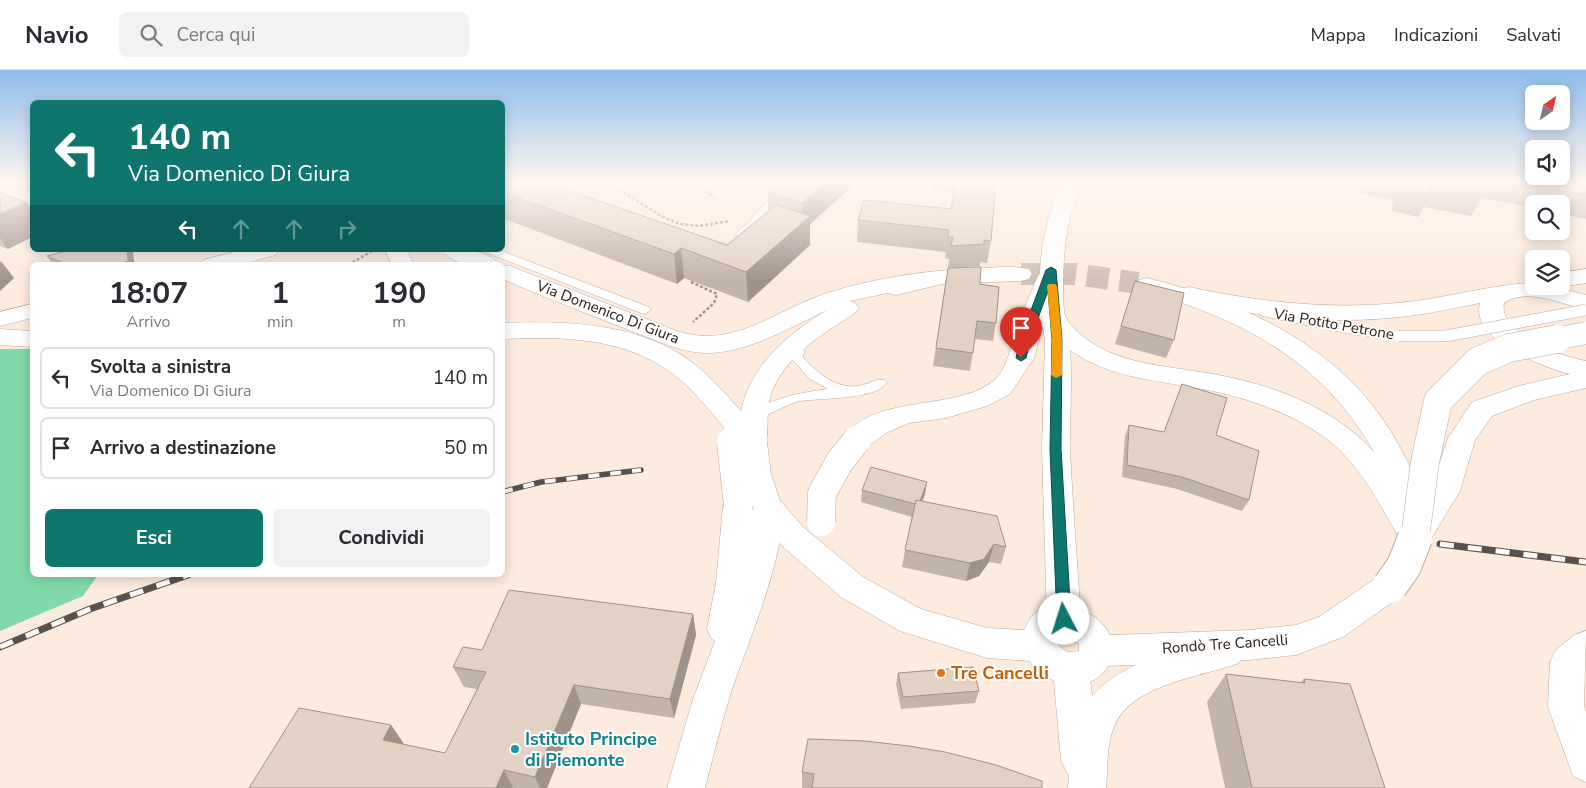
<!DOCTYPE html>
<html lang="it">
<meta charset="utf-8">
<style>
:root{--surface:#fff;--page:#f2f2f3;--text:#2b2b33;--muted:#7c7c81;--line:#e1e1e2;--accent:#0f766e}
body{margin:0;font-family:"Nunito Sans",sans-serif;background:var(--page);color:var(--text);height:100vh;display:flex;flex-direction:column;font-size:19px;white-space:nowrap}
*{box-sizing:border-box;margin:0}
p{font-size:16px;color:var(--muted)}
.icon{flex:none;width:28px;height:28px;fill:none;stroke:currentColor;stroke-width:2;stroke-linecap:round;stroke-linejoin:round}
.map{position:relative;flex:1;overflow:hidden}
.sheet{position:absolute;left:30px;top:192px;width:475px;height:315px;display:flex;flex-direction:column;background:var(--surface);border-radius:8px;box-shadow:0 2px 12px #0003}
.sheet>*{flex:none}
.guide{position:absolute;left:30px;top:30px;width:475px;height:152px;border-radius:8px;box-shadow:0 2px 12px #0003;background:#0f766e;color:#fff;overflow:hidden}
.needle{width:32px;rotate:34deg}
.fabs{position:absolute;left:1525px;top:15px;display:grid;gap:10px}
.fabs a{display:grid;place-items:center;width:45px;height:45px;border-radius:8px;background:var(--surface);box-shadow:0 2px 12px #0003;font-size:25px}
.pin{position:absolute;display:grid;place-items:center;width:42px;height:42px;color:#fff;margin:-51px -21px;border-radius:50% 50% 50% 0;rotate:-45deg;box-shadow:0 0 5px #0007}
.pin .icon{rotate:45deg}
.me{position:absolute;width:55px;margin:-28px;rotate:355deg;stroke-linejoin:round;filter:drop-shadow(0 0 4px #0008)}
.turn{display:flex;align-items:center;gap:18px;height:105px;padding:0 15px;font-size:22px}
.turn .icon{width:65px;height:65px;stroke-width:2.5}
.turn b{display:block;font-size:35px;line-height:42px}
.lanes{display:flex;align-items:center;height:48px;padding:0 15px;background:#0003;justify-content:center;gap:25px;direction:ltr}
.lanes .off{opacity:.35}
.eta{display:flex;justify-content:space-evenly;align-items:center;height:85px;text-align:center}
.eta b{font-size:30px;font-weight:700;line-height:35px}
.primary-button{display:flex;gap:10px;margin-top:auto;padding:10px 15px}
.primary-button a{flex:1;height:58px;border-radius:8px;background:var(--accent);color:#fff;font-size:20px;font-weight:700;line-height:58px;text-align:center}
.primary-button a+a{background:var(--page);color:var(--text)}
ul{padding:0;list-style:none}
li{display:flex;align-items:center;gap:15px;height:62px;margin:0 10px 8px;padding:0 5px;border:2px solid var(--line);border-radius:8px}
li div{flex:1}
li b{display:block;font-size:19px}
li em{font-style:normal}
header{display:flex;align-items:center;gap:30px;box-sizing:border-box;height:70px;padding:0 25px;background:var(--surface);border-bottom:1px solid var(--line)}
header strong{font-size:24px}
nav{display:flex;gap:28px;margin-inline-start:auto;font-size:18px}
.search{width:350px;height:45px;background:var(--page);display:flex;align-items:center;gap:12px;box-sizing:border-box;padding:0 18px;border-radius:8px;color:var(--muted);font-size:19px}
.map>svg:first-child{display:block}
.green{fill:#82d9a8}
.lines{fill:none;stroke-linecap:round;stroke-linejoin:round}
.primary-tunnel{stroke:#d2c2b7;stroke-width:22;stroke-dasharray:22 11;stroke-linecap:butt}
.lane-casing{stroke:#b9a99c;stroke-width:1}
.street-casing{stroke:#b9a99c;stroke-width:1}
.secondary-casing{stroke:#b9a99c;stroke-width:1}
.primary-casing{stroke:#b9a99c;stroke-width:1}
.path{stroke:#a2958b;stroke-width:2.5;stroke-dasharray:3 2;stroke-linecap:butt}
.lane{fill:#fff;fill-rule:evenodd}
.street{fill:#fff;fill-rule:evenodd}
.secondary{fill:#fff;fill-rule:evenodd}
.primary{fill:#fff;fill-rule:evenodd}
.rail-far1-casing{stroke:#5a514a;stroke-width:5.5}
.rail-casing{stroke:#5a514a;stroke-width:7}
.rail-far1{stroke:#fffbf9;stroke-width:4;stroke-dasharray:11;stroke-linecap:butt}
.rail{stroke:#fffbf9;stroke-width:5;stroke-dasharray:14;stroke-linecap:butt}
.lane-bridge-casing{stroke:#b9a99c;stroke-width:12;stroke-linecap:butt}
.secondary-bridge-far1-casing{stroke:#b9a99c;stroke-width:23;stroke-linecap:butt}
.secondary-bridge-casing{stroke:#b9a99c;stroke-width:29;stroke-linecap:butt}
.primary-bridge-far1-casing{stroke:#b9a99c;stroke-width:29;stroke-linecap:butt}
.primary-bridge-casing{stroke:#b9a99c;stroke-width:36;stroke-linecap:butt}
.lane-bridge{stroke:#fff;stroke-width:11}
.secondary-bridge-far1{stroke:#fff;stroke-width:22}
.secondary-bridge{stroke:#fff;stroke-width:28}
.primary-bridge-far1{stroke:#fff;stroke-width:28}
.primary-bridge{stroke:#fff;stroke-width:34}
.wall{fill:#c3b4a9}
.shaded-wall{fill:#9f9289}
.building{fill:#e3d1c4;stroke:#9f9289}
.route{fill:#0f766e;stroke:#0a4d48}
.slow{fill:#f59e0b}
.food-dot{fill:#e8710a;stroke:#fffbf9;stroke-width:2}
.culture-dot{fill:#0f9aa8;stroke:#fffbf9;stroke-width:2}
.labels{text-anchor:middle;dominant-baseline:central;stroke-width:4;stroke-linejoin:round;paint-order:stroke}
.street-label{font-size:15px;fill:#26201b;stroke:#fffbf9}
.near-food-label{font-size:18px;font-weight:bold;fill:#c56008;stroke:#fffbf9;text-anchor:start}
.near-culture-label{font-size:18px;font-weight:bold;fill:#0d838f;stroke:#fffbf9;text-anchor:start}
</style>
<header>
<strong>Navio</strong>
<div class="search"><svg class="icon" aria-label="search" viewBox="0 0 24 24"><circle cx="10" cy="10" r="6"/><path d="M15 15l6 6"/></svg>Cerca qui</div>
<nav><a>Mappa</a><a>Indicazioni</a><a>Salvati</a></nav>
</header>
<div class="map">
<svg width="1586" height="718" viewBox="0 0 1586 718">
<rect width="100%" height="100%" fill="#fdebde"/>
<polygon class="green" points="0,279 32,279 32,505 98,505 83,526 0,561"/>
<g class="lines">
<polyline class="primary-tunnel" points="1021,204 1075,204 1138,213"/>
<g class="lane-casing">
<g id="lane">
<polygon points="794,111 804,111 767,143 758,155 745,166 737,166 736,164 737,162 750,151 759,139"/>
<polygon points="484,180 499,180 649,237 651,240 645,244 641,243 485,182"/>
<polygon points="1266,239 1351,256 1398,262 1404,266 1398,270 1351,264 1262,246 1260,243"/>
<path d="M801 264 807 268 803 287C819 305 841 323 866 314 873 312 877 308 885 310L887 313C875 330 820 328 800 331 785 334 761 352 748 348L746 345 748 342C777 328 796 323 828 319L810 309 791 288 795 268Z"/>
</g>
</g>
<g class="street-casing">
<polygon id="street" points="0,111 32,123 32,136 0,124"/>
</g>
<g class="secondary-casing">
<g id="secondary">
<polygon points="1586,199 1586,213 1561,217 1559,216 1561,216 1561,203"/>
<path d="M1531 213H1534V216H1553L1586 225V240C1561 234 1528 217 1504 233 1498 266 1562 286 1586 291V318L1534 330 1492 346 1475 370 1460 421 1455 429 1426 477 1415 480 1404 477 1400 468 1431 418 1448 368 1472 332 1519 316 1570 304C1543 297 1470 271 1480 233 1459 237 1438 242 1416 245 1339 256 1257 248 1181 229L1177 224 1181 219 1189 217C1263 233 1340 241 1415 231 1454 226 1491 215 1531 213Z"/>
<path d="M1054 243 1063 245C1076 264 1069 353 1070 381 1073 437 1077 493 1081 549L1076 559 1064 563 1052 559 1047 549 1042 379 1045 270 1042 250 1045 245Z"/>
<path d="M738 424 749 428 752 435 756 428 767 424 778 428C797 463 741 588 729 629 720 658 713 688 705 718H667L693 629 715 571 712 569 707 559 716 513 723 436 727 428Z"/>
<polygon points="1586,561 1584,637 1586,642 1586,712 1573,706 1548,637 1550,592 1555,581 1574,565"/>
<path d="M1227 567 1239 571 1244 582 1239 593C1202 607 1130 614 1114 657 1106 676 1108 698 1106 718H1068L1069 704 1067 703 1061 690 1053 600 1059 589 1071 584 1083 589 1089 600 1092 626C1126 589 1179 579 1227 567Z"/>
</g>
</g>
<g class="primary-casing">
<g id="primary">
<path d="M1063 111H1083C1066 147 1063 182 1063 221 1064 230 1062 244 1068 251 1102 295 1164 295 1213 304 1273 315 1332 336 1374 382 1322 290 1237 246 1139 220L1136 215 1139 210 1147 208C1254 235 1354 283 1405 387 1412 400 1416 416 1421 430L1417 438 1414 439 1430 468 1426 477 1415 480 1404 477C1383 440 1362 396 1328 370 1295 345 1256 331 1217 322 1156 308 1083 311 1044 252L1034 288 1010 324 987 336 946 348 909 353 886 363 867 377 857 380 847 377 843 370C870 323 953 342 992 312 1007 300 1009 281 1015 265 1021 246 1029 227 1037 208L1040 203C1041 171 1049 140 1063 111Z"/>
<polygon points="242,180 279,180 276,185 237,195 200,195 203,190"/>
<polygon points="385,180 407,180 414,195 392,195"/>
<path d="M442 180C460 180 487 178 499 195L510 196 677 261C734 280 775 240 827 223 878 207 934 199 987 198 1001 197 1016 196 1029 199L1032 204 1029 209 1021 211 942 214 896 225 888 223 850 231 855 233 859 238 855 243C823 264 781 288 770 328 765 344 771 367 763 380L753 383 743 380C723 358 705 332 683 312 632 267 566 266 502 269V253C562 251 627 252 680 284 704 299 722 320 741 341 751 294 788 264 827 240 791 257 752 281 710 283 685 284 660 272 637 263 592 246 547 228 502 209V195C483 195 454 198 442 180Z"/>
<polygon points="32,234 32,248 0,256 0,242"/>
<polygon points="0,259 32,261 32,277 0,275"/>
<path d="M767 424 778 428 803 457 863 507 921 539 987 558 1024 560C1026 556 1029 550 1032 546 1055 523 1098 540 1110 565L1250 560 1296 555 1319 547 1379 506 1390 502 1401 506 1406 516 1401 526 1343 567 1296 585 1250 590 1108 596C1095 624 1042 617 1030 591L987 588 900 561 841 527 781 475 752 436 756 428ZM1061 564 1067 565 1079 574V581L1067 582 1056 573V566Z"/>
</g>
</g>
<g class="path">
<polyline points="586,111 615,117 663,147 680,154 699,156 729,151"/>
<polyline points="694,111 715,128"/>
<polyline points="348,195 374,180"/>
<polyline points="691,212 717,224 714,233 693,252"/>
</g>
<use href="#lane" class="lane"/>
<use href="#street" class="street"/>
<use href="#secondary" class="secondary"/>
<use href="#primary" class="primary"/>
<g class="rail-far1-casing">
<polyline id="rail-far1" points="502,422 541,412 641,400"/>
</g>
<g class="rail-casing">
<g id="rail">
<polyline points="1440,474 1586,492"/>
<polyline points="0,577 90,539 188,505"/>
</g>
</g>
<use href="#rail-far1" class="rail-far1"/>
<use href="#rail" class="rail"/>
<g class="lane-bridge-casing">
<polyline id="lane-bridge" points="1398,266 1446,266 1586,240"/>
</g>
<g class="secondary-bridge-far1-casing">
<polyline id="secondary-bridge-far1" points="1550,270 1586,263"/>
</g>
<g class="secondary-bridge-casing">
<g id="secondary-bridge">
<polyline points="731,372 738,436"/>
<polyline points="1415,468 1425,392 1438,331 1478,291 1509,278 1557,269"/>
</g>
</g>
<g class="primary-bridge-far1-casing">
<g id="primary-bridge-far1">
<polyline points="753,373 757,406 767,436"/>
<polyline points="821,452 822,423 840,391 857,370"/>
</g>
</g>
<g class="primary-bridge-casing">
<polyline id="primary-bridge" points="1390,516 1404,496 1415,468"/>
</g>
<use href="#lane-bridge" class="lane-bridge"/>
<use href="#secondary-bridge-far1" class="secondary-bridge-far1"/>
<use href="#secondary-bridge" class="secondary-bridge"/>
<use href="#primary-bridge-far1" class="primary-bridge-far1"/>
<use href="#primary-bridge" class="primary-bridge"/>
</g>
<g class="wall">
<polygon points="502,111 727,175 768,141 768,122 781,111 858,111 810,154 810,175 748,232 684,208 677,214 502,148"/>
<polygon points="934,111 996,111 991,171 987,193 980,192 980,196 948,198 949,189 945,188 946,182 857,172 858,150 951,139 954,123 933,120"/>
<polygon points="1320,111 1586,111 1586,149 1561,144 1561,134 1534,134 1534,138 1482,128 1471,146 1424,137 1418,147 1392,141 1393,130 1360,123 1360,119"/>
<polygon points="0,122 26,132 32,141 32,167 8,179 0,176"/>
<polygon points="133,180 134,195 53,195 47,186"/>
<polygon points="948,198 980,214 996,253 993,271 975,269 970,301 933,296"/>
<polygon points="1135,211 1174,270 1166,288 1115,274"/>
<polygon points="1182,314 1216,365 1249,430 1242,441 1177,419 1122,407 1125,366 1129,355 1164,362"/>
<polygon points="862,420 925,424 922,431 1006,477 1001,494 989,492 979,506 966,511 902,497 905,480 912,447 861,432"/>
<polygon points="693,544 696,565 674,648 581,634 547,718 249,718 391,655 404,674 445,683 477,619 464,617 453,597 482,580"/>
<polygon points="898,603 979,621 975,633 901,639 896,614"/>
<polygon points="1226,604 1300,613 1304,609 1385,718 1225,718 1207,632"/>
<polygon points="802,702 1042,718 802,718"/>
</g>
<g class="shaded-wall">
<polygon points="828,111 858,111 810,154 810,175 748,232 746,202 802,153 802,133"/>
<polygon points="26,132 32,141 32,167 8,179 0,168 0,144"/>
<polygon points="681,178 684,208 677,214 674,184"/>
<polygon points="127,180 133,180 134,195 113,195"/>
<polygon points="1,191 14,208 0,221 0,192"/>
<polygon points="927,412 925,424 917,448 919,436"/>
<polygon points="994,474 989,492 979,506 966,511 970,493"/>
<polygon points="693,544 696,565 674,648 670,629"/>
<polygon points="574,615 581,634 547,718 540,718 535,707"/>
<polygon points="391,655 404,674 396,689 383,670"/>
<polygon points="504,700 513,718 496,718"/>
</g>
<g class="building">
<polygon points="502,111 541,111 727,175 776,135 810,146 746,202 681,178 674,184 502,122"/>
<polygon points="781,111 828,111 802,133 768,122"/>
<polygon points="956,111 996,111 991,171 984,170 984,174 951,176 953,167 948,167 949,160 858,150 864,130 951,139"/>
<polygon points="1404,111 1482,111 1484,125 1430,115 1430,126 1404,120"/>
<polygon points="1512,111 1586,111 1586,125"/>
<polygon points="0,122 26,132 0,144"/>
<polygon points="70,180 127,180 128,191 113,195 68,195 47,186"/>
<polygon points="981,197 980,214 999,217 996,253 977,251 973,283 936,278 948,198"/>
<polygon points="1135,211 1184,223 1174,270 1121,256"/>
<polygon points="1182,314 1227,328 1216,365 1259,381 1249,430 1182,407 1127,395 1129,355 1164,362"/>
<polygon points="871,397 927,412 920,431 916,430 915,434 862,420"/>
<polygon points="916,430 997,446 1006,477 994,474 984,489 970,493 905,480"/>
<polygon points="509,520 693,544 670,629 574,615 535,707 504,700 496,718 249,718 299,638 391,655 383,670 445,683 486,602 453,597 463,577 482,580"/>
<polygon points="973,597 979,621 903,627 898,603"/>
<polygon points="1226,604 1305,613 1304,609 1350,614 1385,718 1252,718"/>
<polygon points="808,669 865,671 909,676 945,682 996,695 1042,711 1042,718 812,718 814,704 802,702"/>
</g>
<linearGradient id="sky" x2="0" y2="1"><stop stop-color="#8dbcec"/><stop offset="0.53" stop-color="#fef6f0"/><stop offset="1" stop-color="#fef6f0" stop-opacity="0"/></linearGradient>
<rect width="1586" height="211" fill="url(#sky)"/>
<polygon class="route" points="1051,197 1056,200 1062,270 1061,379 1071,549 1069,553 1064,555 1059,553 1057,549 1050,379 1052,270 1048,221 1031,267 1026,288 1021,291 1016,288 1021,267 1046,200"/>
<polygon class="slow" points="1049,214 1055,214 1057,216 1062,270 1062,305 1056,308 1051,305 1052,270 1047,216"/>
<circle class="food-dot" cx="941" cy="603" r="5"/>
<circle class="culture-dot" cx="515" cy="679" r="5"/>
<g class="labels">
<g class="street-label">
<text transform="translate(608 242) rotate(21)">Via Domenico Di Giura</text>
<text transform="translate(1334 254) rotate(10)">Via Potito Petrone</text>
<text transform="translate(1225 574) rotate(-4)">Rondò Tre Cancelli</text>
</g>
<g class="near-food-label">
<text x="951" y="603">Tre Cancelli</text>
</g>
<g class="near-culture-label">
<text x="525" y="669">Istituto Principe<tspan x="525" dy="21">di Piemonte</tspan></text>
</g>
</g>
</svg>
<div class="fabs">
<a><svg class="needle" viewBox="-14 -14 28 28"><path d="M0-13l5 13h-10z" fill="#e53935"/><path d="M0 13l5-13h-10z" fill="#7c7c81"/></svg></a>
<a><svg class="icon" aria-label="sound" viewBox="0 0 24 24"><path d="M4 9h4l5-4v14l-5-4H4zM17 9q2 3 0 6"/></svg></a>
<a><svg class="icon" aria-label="search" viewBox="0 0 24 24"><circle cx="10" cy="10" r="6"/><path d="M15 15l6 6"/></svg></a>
<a><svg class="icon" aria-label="layers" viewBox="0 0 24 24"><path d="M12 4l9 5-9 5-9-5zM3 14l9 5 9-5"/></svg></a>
</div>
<div class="pin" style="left:1021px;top:288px;background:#d93025"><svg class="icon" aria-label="arrive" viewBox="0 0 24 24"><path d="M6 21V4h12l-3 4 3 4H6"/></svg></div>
<svg class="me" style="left:1064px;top:549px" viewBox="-20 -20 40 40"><circle r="19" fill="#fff"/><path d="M0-13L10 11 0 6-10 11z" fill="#0f766e"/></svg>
<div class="guide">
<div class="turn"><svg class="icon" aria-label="left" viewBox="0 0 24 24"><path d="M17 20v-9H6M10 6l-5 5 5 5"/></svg><div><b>140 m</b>Via Domenico Di Giura</div></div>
<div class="lanes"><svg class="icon" aria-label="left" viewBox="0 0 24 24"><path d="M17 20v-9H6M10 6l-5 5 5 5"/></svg><svg class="icon off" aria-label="ahead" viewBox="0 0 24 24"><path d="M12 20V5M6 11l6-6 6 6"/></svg><svg class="icon off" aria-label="ahead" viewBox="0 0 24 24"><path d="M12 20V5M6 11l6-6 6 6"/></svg><svg class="icon off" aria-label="right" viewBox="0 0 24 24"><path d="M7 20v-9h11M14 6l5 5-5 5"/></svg></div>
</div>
<section class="sheet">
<div class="eta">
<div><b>18:07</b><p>Arrivo</p></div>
<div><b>1</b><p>min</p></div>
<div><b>190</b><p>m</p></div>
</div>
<ul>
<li><svg class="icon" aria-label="left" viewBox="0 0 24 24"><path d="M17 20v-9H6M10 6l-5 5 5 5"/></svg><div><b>Svolta a sinistra</b><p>Via Domenico Di Giura</p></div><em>140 m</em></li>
<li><svg class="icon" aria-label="arrive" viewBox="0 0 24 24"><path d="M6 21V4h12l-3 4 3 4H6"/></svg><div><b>Arrivo a destinazione</b></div><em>50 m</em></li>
</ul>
<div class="primary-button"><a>Esci</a><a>Condividi</a></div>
</section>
</div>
